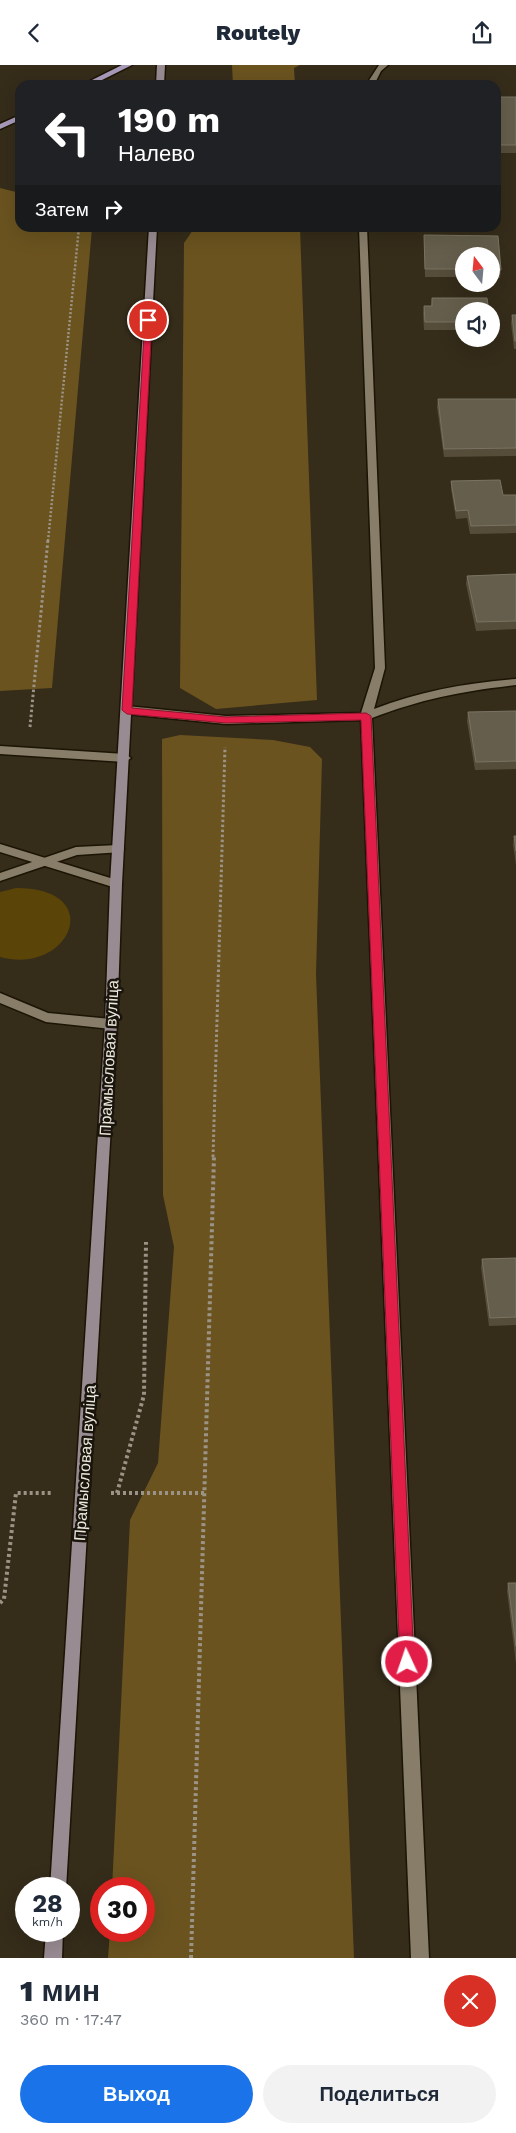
<!DOCTYPE html>
<html lang="ru">
<meta charset="utf-8">
<style>
:root{--surface:#fff;--page:#f2f2f3;--text:#1f2937;--muted:#747a83;--accent:#1a73e8}
body{margin:0;font-family:"Work Sans",sans-serif;background:var(--page);color:var(--text);height:100vh;display:flex;flex-direction:column;font-size:19px;white-space:nowrap}
*{box-sizing:border-box;margin:0}
p{font-size:16px;color:var(--muted)}
.icon{flex:none;width:28px;height:28px;fill:none;stroke:currentColor;stroke-width:2;stroke-linecap:round;stroke-linejoin:round}
.map{position:relative;height:1893px;overflow:hidden}
.details{display:flex;flex-direction:column;background:var(--surface);flex:1}
.details>*{flex:none}
.top-card{position:absolute;left:15px;top:15px;width:486px;height:152px;border-radius:15px;box-shadow:0 5px 20px #0002;background:#202124;color:#fff;overflow:hidden}
.needle{width:32px;rotate:344deg}
.tools{position:absolute;left:455px;top:182px;display:grid;gap:10px}
.tools a{display:grid;place-items:center;width:45px;height:45px;border-radius:50%;background:var(--surface);box-shadow:0 5px 20px #0002;font-size:25px}
.speed{position:absolute;left:15px;top:1812px;display:flex;gap:10px;font-size:25px;font-weight:700;text-align:center}
.speed>*{display:grid;place-content:center;width:65px;height:65px;border-radius:50%;background:var(--surface);box-shadow:0 5px 20px #0002;line-height:1}
.speed small{font-size:12px;font-weight:400}
.speed .limit{border:8px solid #d22;background:#fff;color:#111}
.pin{position:absolute;display:grid;place-items:center;width:42px;height:42px;color:#fff;margin:-21px;border:2px solid #fff;border-radius:50%;box-shadow:0 1px 5px #0007}
.me{position:absolute;width:55px;margin:-28px;rotate:357deg;stroke-linejoin:round;filter:drop-shadow(0 0 4px #0008)}
.turn{display:flex;align-items:center;gap:18px;height:105px;padding:0 20px;font-size:22px}
.turn .icon{width:65px;height:65px;stroke-width:2.5}
.turn b{display:block;font-size:35px;line-height:42px}
.then{display:flex;align-items:center;height:48px;padding:0 20px;background:#0003;gap:10px;font-size:19px}
.round{display:grid;place-items:center;flex:none;width:52px;height:52px;border-radius:26px;background:var(--page)}
.headline{display:flex;align-items:center;justify-content:space-between;height:85px;padding:0 20px}
h1{font-size:30px;font-weight:800;line-height:38px}
.action{display:flex;gap:10px;margin-top:auto;padding:10px 20px}
.action a{flex:1;height:58px;border-radius:30px;background:var(--accent);color:#fff;font-size:20px;font-weight:800;line-height:58px;text-align:center}
.action a+a{background:var(--page);color:var(--text)}
header{display:flex;justify-content:space-between;align-items:center;height:65px;padding:0 20px;background:var(--surface);font-size:22px;font-weight:800}
.map>svg:first-child{display:block}
.green{fill:#5a4408}
.forest{fill:#6a531f}
.lines{fill:none;stroke-linecap:round;stroke-linejoin:round}
.lane-casing{stroke:#1c1404;stroke-width:3}
.street-casing{stroke:#1c1404;stroke-width:3}
.secondary-casing{stroke:#1c1404;stroke-width:3}
.primary-casing{stroke:#1c1404;stroke-width:3}
.path-far2{stroke:#9b9486;stroke-width:2.5;stroke-dasharray:2 2;stroke-linecap:butt}
.path-far1{stroke:#9b9486;stroke-width:3;stroke-dasharray:2.5 2.5;stroke-linecap:butt}
.path{stroke:#9b9486;stroke-width:4;stroke-dasharray:3 3;stroke-linecap:butt}
.lane{fill:#877d69;fill-rule:evenodd}
.street{fill:#877d69;fill-rule:evenodd}
.secondary{fill:#988c92;fill-rule:evenodd}
.primary{fill:#a89bba;fill-rule:evenodd}
.wall{fill:#554d3a}
.building{fill:#655e4c;stroke:#7a7363}
.route{fill:#e11d48;stroke:#92132f}
.labels{text-anchor:middle;dominant-baseline:central;stroke-width:5;stroke-linejoin:round;paint-order:stroke}
.street-label{font-size:16px;fill:#eee9de;stroke:#19150d}
</style>
<header><svg class="icon" aria-label="back" viewBox="0 0 24 24"><path d="M15 5l-7 7 7 7"/></svg>Routely<svg class="icon" aria-label="share" viewBox="0 0 24 24"><path d="M12 15V3M7 8l5-5 5 5M5 13v7h14v-7"/></svg></header>
<div class="map">
<svg width="516" height="1893" viewBox="0 0 516 1893">
<rect width="100%" height="100%" fill="#352c1a"/>
<path class="green" d="M16 823C108 823 70 911 0 892V827Z"/>
<g class="forest">
<polygon points="232,0 300,0 294,3 295,20 233,20"/>
<polygon points="0,123 20,128 20,162 92,163 52,623 0,626"/>
<polygon points="195,162 300,163 317,635 216,644 180,623 184,178"/>
<polygon points="180,670 273,675 310,682 322,694 316,909 354,1893 108,1893 110,1866 144,1866 144,1824 112,1824 130,1455 158,1398 174,1182 163,1130 162,674"/>
</g>
<g class="lines">
<g class="lane-casing">
<g id="lane">
<polygon points="379,0 388,0 381,6 374,20 366,20"/>
<polygon points="0,681 125,689 131,693 125,697 0,689"/>
<polygon points="0,779 120,816 122,819 116,823 0,787"/>
</g>
</g>
<g class="street-casing">
<g id="street">
<path d="M359 162H367L385 603 374 644C420 626 467 618 516 614V620C463 626 421 634 372 653L429 1893H411L361 655 226 659 127 649 121 645 127 641 226 651 361 648 375 603Z"/>
<polygon points="118,780 124,784 122,787 77,790 0,816 0,808 76,782"/>
<polygon points="0,928 48,948 111,954 117,959 111,964 46,957 0,938"/>
</g>
</g>
<g class="secondary-casing">
<g id="secondary">
<polygon points="157,0 165,0 164,20 156,20"/>
<polygon points="149,162 157,162 122,819 117,959 66,1824 50,1824 105,959 110,819"/>
<polygon points="46,1866 63,1866 62,1893 44,1893"/>
</g>
</g>
<g class="primary-casing">
<g id="primary">
<polygon points="122,0 132,0 92,20 82,20"/>
<polygon points="20,50 20,55 0,64 0,59"/>
</g>
</g>
<polyline class="path-far2" points="48,476 79,162"/>
<g class="path-far1">
<polyline points="30,662 48,474"/>
<polyline points="213,1092 225,682"/>
</g>
<g class="path">
<polyline points="111,1428 204,1428"/>
<polyline points="117,1428 144,1330 146,1177"/>
<polyline points="0,1538 4,1534 16,1428 53,1428"/>
<polyline points="191,1893 214,1091"/>
</g>
<use href="#lane" class="lane"/>
<use href="#street" class="street"/>
<use href="#secondary" class="secondary"/>
<use href="#primary" class="primary"/>
</g>
<g class="wall">
<rect x="496" y="32" width="20" height="56"/>
<polygon points="424,170 498,171 501,205 500,213 491,213 491,191 464,191 464,212 425,212"/>
<polygon points="432,233 464,246 464,265 424,265 423,249 424,241 431,241"/>
<polygon points="512,250 516,250 516,284 514,284 511,258"/>
<polygon points="438,334 516,334 516,391 444,392 437,342"/>
<polygon points="451,416 503,430 516,431 516,468 470,469 467,453 456,454 451,424"/>
<polygon points="516,509 516,564 476,566 466,519 467,511"/>
<polygon points="516,646 516,704 475,705 467,656 468,647"/>
<polygon points="514,771 516,771 516,800 513,780"/>
<polygon points="516,1193 516,1260 489,1261 481,1203 482,1194"/>
<polygon points="508,1518 516,1518 516,1599 507,1526"/>
</g>
<g class="building">
<rect x="496" y="32" width="20" height="48"/>
<polygon points="424,170 498,171 501,205 491,205 491,191 464,191 464,204 425,204"/>
<polygon points="432,233 487,233 489,246 464,246 464,257 425,257 424,241 432,241"/>
<polygon points="512,250 516,250 516,276 515,276"/>
<polygon points="438,334 516,334 516,383 444,384"/>
<polygon points="500,415 503,430 516,430 516,460 471,461 468,445 456,446 451,416"/>
<polygon points="516,509 516,556 477,557 467,511"/>
<polygon points="516,646 516,696 476,697 468,647"/>
<polygon points="514,771 516,771 516,786"/>
<polygon points="516,1193 516,1252 490,1253 482,1194"/>
<polygon points="508,1518 516,1518 516,1581"/>
</g>
<polygon class="route" points="145,253 152,255 132,643 226,652 366,648 371,651 414,1597 412,1602 407,1604 402,1602 400,1597 361,655 226,658 127,649 122,645"/>
<g class="labels">
<g class="street-label">
<text transform="translate(109 993) rotate(-87)">Прамысловая вуліца</text>
<text transform="translate(85 1398) rotate(-86)">Прамысловая вуліца</text>
</g>
</g>
</svg>
<div class="tools">
<a><svg class="needle" viewBox="-14 -14 28 28"><path d="M0-13l5 13h-10z" fill="#e53935"/><path d="M0 13l5-13h-10z" fill="#747a83"/></svg></a>
<a><svg class="icon" aria-label="sound" viewBox="0 0 24 24"><path d="M4 9h4l5-4v14l-5-4H4zM17 9q2 3 0 6"/></svg></a>
</div>
<div class="speed"><div>28<small>km/h</small></div><div class="limit">30</div></div>
<div class="pin" style="left:148px;top:255px;background:#d93025"><svg class="icon" aria-label="arrive" viewBox="0 0 24 24"><path d="M6 21V4h12l-3 4 3 4H6"/></svg></div>
<svg class="me" style="left:407px;top:1597px" viewBox="-20 -20 40 40"><circle r="17" fill="#e11d48" stroke="#fff" stroke-width="3"/><path d="M0-11L8 9 0 5-8 9z" fill="#fff"/></svg>
<div class="top-card">
<div class="turn"><svg class="icon" aria-label="left" viewBox="0 0 24 24"><path d="M17 20v-9H6M10 6l-5 5 5 5"/></svg><div><b>190 m</b>Налево</div></div>
<div class="then">Затем<svg class="icon" aria-label="right" viewBox="0 0 24 24"><path d="M7 20v-9h11M14 6l5 5-5 5"/></svg></div>
</div>
</div>
<section class="details">
<div class="headline"><div><h1>1 мин</h1><p>360 m · 17:47</p></div><a class="round" style="background:#d93025;color:#fff"><svg class="icon" aria-label="close" viewBox="0 0 24 24"><path d="M6 6l12 12M18 6L6 18"/></svg></a></div>
<div class="action"><a>Выход</a><a>Поделиться</a></div>
</section>
